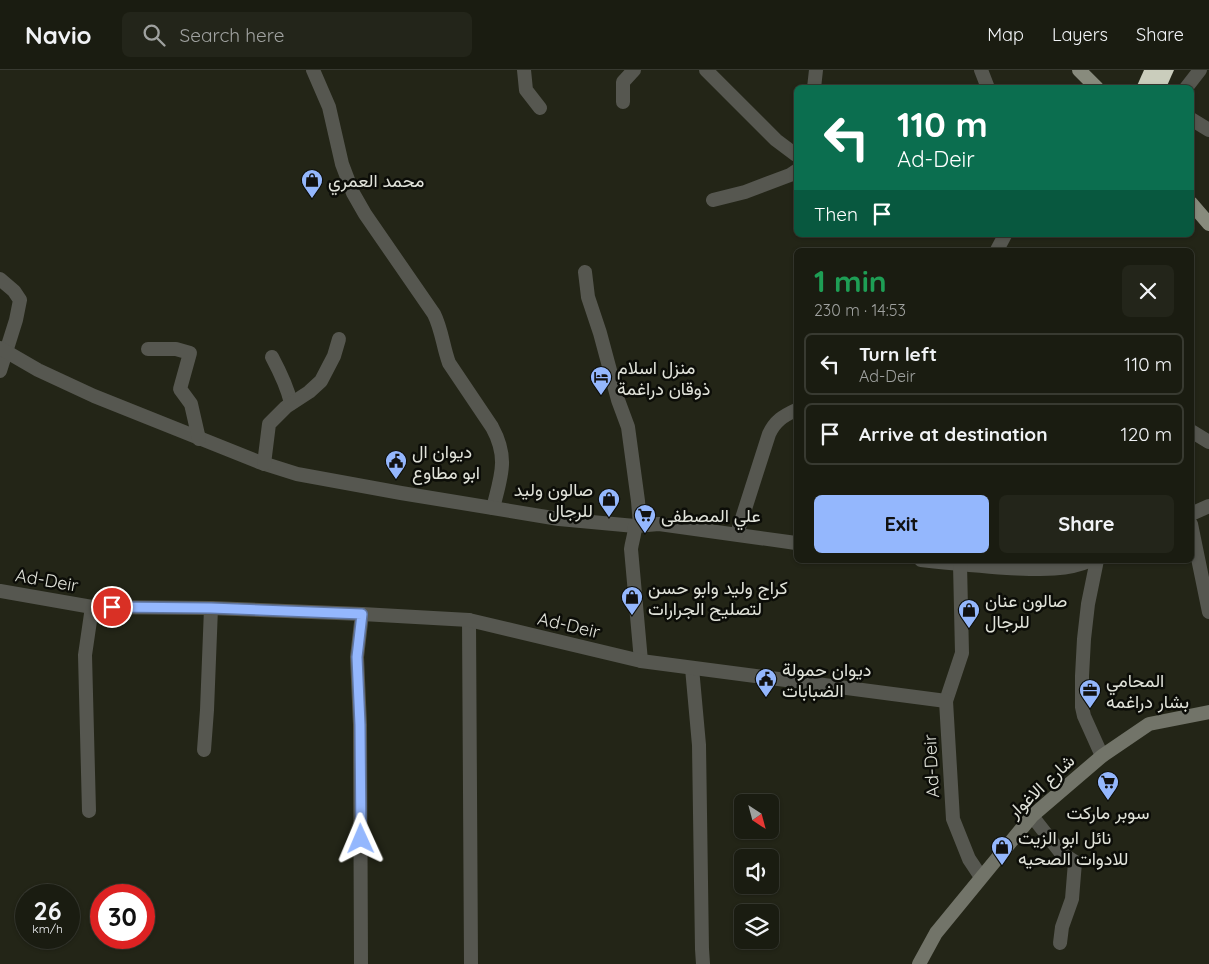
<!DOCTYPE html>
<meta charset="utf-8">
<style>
:root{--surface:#1a1c11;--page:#23251a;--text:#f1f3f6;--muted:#9fa19f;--line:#383a31;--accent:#94b7fd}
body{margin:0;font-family:Quicksand,Vazirmatn,sans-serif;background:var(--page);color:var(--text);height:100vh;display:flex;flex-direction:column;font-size:19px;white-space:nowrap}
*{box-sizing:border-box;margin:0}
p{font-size:16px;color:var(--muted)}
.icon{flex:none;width:28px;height:28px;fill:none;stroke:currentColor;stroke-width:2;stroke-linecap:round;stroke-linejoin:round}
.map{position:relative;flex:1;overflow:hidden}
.panel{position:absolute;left:794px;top:178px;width:400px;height:315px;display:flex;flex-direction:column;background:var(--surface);border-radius:8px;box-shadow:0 1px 4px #0004,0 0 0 1px var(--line)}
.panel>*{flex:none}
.guide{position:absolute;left:794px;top:15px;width:400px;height:152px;border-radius:8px;box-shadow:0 1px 4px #0004,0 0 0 1px var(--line);background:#0b6e4f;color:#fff;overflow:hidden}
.needle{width:32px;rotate:144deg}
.fabs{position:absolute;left:734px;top:724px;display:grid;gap:10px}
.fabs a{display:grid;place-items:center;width:45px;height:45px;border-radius:8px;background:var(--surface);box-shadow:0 1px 4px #0004,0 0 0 1px var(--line);font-size:25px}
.speed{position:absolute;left:15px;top:814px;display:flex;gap:10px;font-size:25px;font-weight:700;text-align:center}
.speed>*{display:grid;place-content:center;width:65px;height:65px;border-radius:50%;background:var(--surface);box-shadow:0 1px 4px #0004,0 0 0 1px var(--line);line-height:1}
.speed small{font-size:12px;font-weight:400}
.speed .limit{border:8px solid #d22;background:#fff;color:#111}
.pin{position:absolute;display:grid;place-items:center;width:42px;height:42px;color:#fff;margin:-21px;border:2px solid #fff;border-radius:50%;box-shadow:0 1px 5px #0007}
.me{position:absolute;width:55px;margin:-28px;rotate:359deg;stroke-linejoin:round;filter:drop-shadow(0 0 4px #0008)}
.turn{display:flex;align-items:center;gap:18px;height:105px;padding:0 20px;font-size:22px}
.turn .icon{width:65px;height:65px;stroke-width:2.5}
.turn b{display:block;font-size:35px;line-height:42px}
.then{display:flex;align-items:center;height:48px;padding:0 20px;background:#0003;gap:10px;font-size:19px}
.round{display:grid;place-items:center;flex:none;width:52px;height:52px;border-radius:8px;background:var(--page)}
.head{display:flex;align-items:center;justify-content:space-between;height:85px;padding:0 20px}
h1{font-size:30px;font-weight:700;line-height:38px;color:#1e9e55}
.button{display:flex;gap:10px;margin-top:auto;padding:10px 20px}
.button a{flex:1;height:58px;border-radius:8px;background:var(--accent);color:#111;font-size:20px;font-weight:700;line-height:58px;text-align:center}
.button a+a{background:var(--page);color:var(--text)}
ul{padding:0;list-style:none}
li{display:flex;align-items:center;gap:15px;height:62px;margin:0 10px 8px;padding:0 10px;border:2px solid var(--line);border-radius:8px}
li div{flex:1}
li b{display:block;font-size:19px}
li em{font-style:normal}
header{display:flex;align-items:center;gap:30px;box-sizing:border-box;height:70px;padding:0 25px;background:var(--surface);border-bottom:1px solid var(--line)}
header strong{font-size:24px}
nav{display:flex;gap:28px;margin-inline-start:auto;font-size:18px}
.search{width:350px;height:45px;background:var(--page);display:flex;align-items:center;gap:12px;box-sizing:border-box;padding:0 18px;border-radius:8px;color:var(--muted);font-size:19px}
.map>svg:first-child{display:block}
.building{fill:#cacdbc}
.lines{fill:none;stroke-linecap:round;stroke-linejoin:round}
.minor{stroke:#565750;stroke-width:14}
.tertiary{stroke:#565750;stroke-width:14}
.secondary{stroke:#727469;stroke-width:14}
.primary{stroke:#888b7d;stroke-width:14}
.route-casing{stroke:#6077a4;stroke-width:12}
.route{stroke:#94b7fd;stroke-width:9}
.labels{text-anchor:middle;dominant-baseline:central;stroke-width:5;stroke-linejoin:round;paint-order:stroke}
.poi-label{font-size:18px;fill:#e1e3da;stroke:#0c0d08;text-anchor:start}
.street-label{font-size:18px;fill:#e1e3da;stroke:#0c0d08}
</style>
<header>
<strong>Navio</strong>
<div class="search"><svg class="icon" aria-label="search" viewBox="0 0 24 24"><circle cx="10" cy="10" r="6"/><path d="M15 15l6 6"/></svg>Search here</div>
<nav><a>Map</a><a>Layers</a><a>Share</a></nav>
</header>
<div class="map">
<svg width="1209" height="894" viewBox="0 0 1209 894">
<rect width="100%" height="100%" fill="#232517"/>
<polygon class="building" points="1144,0 1174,0 1166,18 1136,18"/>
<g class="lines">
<g class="minor">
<path d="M313 0 329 37 342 94 353 123 365 144 434 244C442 260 443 277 449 293L492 357C509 388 501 406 493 438"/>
<polyline points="524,0 526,20 540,38"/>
<polyline points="706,0 776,70 796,85"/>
<polyline points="981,0 988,18"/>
<polyline points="814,18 816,0"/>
<polyline points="1186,18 1200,0"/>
<polyline points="623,32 623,12 634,0"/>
<polyline points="1191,49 1209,60"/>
<polyline points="713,130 745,122 790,105 796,101"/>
<polyline points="997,180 1005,165"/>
<polyline points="585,202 588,227 600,263 618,330 628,357 638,431 640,455"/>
<polyline points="0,209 14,221 20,230 16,250 0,301"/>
<polyline points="0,278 38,300 94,326 259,392 297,404 401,423 559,449 635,456 659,454 796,473"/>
<polyline points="148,279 176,279 190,283 180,319 191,334 199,369"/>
<path d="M272 287C280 302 287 316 291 333"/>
<polyline points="1191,361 1209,372"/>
<polyline points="264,394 269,354 286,337 309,322 321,311 334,286 339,269"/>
<polyline points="1191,444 1209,436"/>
<polyline points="1191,454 1209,542"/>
<path d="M635 456C635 464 632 471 631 479L641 591"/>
<path d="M737 464 769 364C775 351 783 346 796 340"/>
<path d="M921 490C949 493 978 496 1007 498 1035 499 1064 502 1091 490"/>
<polyline points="1097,490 1088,534 1084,569 1082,606 1082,637 1084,646 1102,686"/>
<polyline points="469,550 471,894"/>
<polyline points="692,598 699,675 702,879 703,894"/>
<polyline points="946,631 962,583 960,494"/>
<polyline points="204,680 207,640 211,538"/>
<polyline points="89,741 85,585 92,537"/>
<polyline points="1032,746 1061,783 1075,792 1072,829 1062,857 1060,873"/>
<polyline points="361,894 360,655 357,587 362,544"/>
</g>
<polyline class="tertiary" points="0,521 92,537 211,538 362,544 469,550 641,591 946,631 953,749 969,789 981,807"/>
<polyline class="secondary" points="919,894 936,863 1032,746 1102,686 1149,654 1209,642"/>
<g class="primary">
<polyline points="1079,0 1097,18"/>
<polyline points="1191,133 1209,154"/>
</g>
</g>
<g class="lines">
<g class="route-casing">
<polyline id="route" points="112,537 211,538 362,544 357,587 360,655 361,769"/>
</g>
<use href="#route" class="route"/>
</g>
<defs>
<g id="shop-pin" transform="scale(1.125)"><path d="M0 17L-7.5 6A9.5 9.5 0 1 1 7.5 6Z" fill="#94b7fd" stroke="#0c0d08"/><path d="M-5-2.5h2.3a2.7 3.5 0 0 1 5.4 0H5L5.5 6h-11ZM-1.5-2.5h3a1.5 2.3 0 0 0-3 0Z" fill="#111"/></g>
<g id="hotel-pin" transform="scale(1.125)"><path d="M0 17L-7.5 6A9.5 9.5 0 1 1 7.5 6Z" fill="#94b7fd" stroke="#0c0d08"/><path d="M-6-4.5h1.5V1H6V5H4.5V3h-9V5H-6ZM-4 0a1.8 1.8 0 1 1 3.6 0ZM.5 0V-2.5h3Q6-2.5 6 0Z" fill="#111"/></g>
<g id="civic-pin" transform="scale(1.125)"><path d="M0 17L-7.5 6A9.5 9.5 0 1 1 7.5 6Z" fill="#94b7fd" stroke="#0c0d08"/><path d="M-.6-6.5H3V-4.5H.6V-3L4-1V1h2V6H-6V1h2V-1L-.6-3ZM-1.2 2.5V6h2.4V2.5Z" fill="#111"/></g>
<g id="supermarket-pin" transform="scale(1.125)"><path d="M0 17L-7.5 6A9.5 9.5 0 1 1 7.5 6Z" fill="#94b7fd" stroke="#0c0d08"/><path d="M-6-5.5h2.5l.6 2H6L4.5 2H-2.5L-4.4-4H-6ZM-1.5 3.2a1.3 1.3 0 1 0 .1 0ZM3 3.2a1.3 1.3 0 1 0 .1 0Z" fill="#111"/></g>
<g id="office-pin" transform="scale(1.125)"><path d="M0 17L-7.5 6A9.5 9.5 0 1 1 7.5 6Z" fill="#94b7fd" stroke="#0c0d08"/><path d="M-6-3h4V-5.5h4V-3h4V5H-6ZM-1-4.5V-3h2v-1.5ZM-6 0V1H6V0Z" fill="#111"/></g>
</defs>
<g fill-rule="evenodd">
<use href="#shop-pin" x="312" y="110"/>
<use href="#hotel-pin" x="601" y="307"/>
<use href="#civic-pin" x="396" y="391"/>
<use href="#shop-pin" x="609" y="429"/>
<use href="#supermarket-pin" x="645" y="445"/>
<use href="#shop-pin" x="632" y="527"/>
<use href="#shop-pin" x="969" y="540"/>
<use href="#civic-pin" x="766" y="609"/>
<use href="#office-pin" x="1090" y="620"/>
<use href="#supermarket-pin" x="1108" y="712"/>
<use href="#shop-pin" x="1002" y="777"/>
</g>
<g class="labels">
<g class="poi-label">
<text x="328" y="110">محمد العمري</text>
<text x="617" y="297">منزل اسلام<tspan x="617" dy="21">ذوقان دراغمة</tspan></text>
<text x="412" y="381">ديوان ال<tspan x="412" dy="21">ابو مطاوع</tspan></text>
<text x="593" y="419" text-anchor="end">صالون وليد<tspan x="593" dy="21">للرجال</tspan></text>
<text x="661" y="445">علي المصطفى</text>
<text x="648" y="517">كراج وليد وابو حسن<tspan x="648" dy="21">لتصليح الجرارات</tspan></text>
<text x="985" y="530">صالون عنان<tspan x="985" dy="21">للرجال</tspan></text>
<text x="782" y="599">ديوان حمولة<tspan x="782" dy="21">الضبابات</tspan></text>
<text x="1106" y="610">المحامي<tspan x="1106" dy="21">بشار دراغمه</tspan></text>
<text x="1108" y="742" text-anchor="middle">سوبر ماركت</text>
<text x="1018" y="767">نائل ابو الزيت<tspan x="1018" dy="21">للادوات الصحيه</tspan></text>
</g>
<g class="street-label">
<text transform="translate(47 510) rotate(10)">Ad-Deir</text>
<text transform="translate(569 555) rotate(13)">Ad-Deir</text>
<text transform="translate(931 696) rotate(-93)">Ad-Deir</text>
<text transform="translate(1041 716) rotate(-43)">شارع الاغوار</text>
</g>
</g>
</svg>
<div class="fabs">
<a><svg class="needle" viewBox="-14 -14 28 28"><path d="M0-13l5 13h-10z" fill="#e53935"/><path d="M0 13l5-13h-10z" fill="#9fa19f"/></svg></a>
<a><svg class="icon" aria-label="sound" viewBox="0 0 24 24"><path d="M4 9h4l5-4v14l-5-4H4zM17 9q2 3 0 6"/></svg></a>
<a><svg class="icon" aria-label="layers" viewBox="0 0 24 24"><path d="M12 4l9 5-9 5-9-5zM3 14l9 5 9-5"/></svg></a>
</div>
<div class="speed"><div>26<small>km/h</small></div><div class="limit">30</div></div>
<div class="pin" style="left:112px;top:537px;background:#d93025"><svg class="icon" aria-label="arrive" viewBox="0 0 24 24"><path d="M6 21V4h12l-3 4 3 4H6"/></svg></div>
<svg class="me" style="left:361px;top:769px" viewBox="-20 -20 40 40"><path d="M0-17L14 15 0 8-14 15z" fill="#94b7fd" stroke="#fff" stroke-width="4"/></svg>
<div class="guide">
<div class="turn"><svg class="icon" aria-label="left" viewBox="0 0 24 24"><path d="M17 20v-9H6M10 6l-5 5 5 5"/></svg><div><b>110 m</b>Ad-Deir</div></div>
<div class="then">Then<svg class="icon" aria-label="arrive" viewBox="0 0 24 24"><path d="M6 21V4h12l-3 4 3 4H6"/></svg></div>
</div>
<section class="panel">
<div class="head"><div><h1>1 min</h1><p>230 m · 14:53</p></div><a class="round"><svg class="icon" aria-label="close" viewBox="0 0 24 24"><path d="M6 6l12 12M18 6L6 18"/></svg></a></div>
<ul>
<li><svg class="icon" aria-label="left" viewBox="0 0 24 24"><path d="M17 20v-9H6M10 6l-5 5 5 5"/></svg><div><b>Turn left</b><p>Ad-Deir</p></div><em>110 m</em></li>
<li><svg class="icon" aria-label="arrive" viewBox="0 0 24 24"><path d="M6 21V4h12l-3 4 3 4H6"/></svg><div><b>Arrive at destination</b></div><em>120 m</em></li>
</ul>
<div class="button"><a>Exit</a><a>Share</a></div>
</section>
</div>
